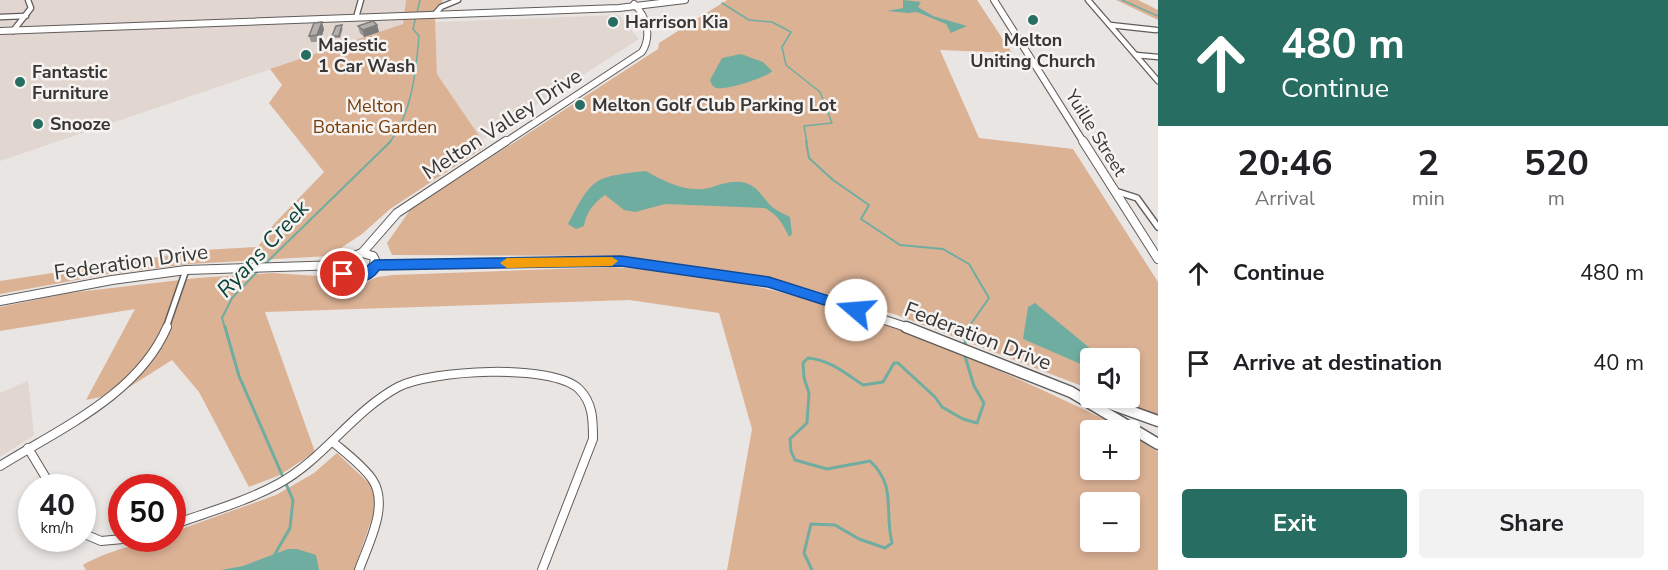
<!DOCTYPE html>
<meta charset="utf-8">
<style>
:root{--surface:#fff;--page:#f2f2f2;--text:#202124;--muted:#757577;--accent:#276d61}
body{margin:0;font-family:"Nunito Sans",sans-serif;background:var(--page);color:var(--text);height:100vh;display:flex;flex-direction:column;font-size:22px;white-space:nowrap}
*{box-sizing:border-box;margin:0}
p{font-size:20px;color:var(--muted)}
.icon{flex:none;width:33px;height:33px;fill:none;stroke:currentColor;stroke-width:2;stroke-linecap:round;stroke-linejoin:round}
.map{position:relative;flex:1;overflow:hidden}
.side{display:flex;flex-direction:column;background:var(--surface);width:510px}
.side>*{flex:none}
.guide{background:#276d61;color:#fff;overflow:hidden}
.tools{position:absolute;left:1080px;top:348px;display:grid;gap:12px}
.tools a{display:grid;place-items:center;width:60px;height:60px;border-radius:6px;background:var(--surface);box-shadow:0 3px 9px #0003;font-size:30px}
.speed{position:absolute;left:18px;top:474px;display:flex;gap:12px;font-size:30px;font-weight:700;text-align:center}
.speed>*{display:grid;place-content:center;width:78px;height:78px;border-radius:50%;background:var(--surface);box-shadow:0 3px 9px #0003;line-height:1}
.speed small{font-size:15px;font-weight:400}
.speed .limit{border:9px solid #d22;background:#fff;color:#111}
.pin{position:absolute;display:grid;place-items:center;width:51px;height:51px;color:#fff;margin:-26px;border:3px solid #fff;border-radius:50%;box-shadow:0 2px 6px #0007}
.me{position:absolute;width:66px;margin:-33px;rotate:288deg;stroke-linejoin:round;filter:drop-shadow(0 0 4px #0008)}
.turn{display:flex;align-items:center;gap:21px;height:126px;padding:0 24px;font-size:27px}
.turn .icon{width:78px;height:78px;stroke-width:2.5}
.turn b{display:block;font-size:42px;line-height:51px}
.eta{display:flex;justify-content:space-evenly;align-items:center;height:102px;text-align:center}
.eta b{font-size:36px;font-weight:700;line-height:42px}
.cta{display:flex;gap:12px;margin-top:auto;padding:12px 24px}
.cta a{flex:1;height:69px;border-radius:6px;background:var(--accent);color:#fff;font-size:24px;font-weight:700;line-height:69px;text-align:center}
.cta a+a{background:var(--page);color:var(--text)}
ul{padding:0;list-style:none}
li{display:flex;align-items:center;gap:18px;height:90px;padding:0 24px}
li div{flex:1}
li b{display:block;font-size:22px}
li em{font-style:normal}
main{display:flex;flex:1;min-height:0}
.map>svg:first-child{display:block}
.built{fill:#e1d6d0}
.green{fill:#dcb295;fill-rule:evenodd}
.water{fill:#6fada1}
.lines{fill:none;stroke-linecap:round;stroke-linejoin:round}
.stream-far2{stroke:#6fada1;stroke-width:1.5}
.stream-far1{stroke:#6fada1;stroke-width:2}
.stream{stroke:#6fada1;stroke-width:3}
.street-far2-casing{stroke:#605c5a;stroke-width:7}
.street-far1-casing{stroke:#605c5a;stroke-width:8}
.street-casing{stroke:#605c5a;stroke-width:10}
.secondary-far2-casing{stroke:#605c5a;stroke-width:8}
.secondary-far1-casing{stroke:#605c5a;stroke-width:10}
.secondary-casing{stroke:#605c5a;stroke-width:13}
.street-far2{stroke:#fff;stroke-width:4.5}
.street-far1{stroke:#fff;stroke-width:5}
.street{stroke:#fff;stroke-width:8}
.secondary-far2{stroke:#fff;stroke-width:6}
.secondary-far1{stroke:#fff;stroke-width:8}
.secondary{stroke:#fff;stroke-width:10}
.wall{fill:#9a9795}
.shaded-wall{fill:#7d7b79}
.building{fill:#b3b0ad;stroke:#7d7b79;stroke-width:1.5}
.route{fill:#1a73e8;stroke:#114b97;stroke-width:1.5}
.slow{fill:#f59e0b}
.poi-dot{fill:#276d61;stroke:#f6f3f0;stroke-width:2}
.labels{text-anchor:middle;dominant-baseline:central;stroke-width:5;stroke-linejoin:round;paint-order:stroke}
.far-poi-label{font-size:18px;font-weight:bold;fill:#373635;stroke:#f6f3f0;text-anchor:start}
.far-park-label{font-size:18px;fill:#763e0d;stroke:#f6f3f0}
.far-street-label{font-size:18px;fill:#373635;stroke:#f6f3f0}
.street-label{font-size:21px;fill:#373635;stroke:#f6f3f0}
.water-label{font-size:22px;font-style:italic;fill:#0a433b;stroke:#f6f3f0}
</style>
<main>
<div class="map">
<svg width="1158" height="570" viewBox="0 0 1158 570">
<rect width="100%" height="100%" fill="#e9e5e3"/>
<g class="built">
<polygon points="0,0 406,0 403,24 0,161"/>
<polygon points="619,15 639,39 482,140 437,74 435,22"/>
<polygon points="28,381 34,435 0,457 0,393"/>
</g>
<g class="green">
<polygon points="406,0 443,0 435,16 437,74 486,146 390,209 362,234 329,256 189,264 109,274 0,294 0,281 203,250 258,247 274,224 324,172 269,103 282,85 270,69 403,24"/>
<polygon points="727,0 977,0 1012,53 940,50 979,138 1073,149 1158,282 1158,415 1113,398 1130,398 1130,358 1090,358 1090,389 897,315 768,277 625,256 392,255 387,243 410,210 658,49 659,43"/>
<polygon points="1116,0 1138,0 1158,10 1158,20"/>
<path d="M611 267C635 269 660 269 684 273 833 294 973 356 1108 421L1124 430H1090V470H1130V434L1158 452V570H727L752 429 719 313 629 300 265 312 315 452 280 475 249 487 199 392 172 360 120 393 86 400 135 309 0 331V307L69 293 197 278 273 273 318 276 356 287 377 277 393 275ZM1090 502H1130V542H1090Z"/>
<path d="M337 453 374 488 377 504 354 570H86L83 565C102 553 149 539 172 538L173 532 276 495 314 473Z"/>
</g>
<g class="water">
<polygon points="903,0 921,2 918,7 933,16 967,26 951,33 946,24 917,12 908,13 887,11 903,8"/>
<path d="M741 54 763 62 772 71C768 77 724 91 716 88 712 86 711 83 710 80L722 58Z"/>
<path d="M646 171C665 182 687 193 709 188 719 185 730 181 741 182 756 184 761 195 770 205 775 210 784 214 790 217L792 234 789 237C783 224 778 215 765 208L665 204 635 212 624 210 605 195C594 203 586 212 584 226L576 229 568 224C593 177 593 177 646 171Z"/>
<polygon points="1035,303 1102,358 1090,358 1090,368 1023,339 1028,307"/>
<polygon points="288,549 297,549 316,555 319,570 221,570 243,566"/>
</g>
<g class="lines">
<g class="stream-far2">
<polyline points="1122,0 1158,16"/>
<polyline points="722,3 749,20 772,22 791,32 782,47 786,65 820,92 832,123 804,126 807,143"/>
<path d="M389 143C412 114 416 71 419 36L413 29 420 0"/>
</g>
<g class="stream-far1">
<polyline points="806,141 809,158 833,180 869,205 861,219 900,245 943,249 969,264 989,298 968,328"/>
<polyline points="265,264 391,141"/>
<polyline points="225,328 222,318 232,298 259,270"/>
</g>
<g class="stream">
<polyline points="225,327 239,376 293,500 290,528 275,554"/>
<polyline points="965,347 966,331 969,327"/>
<path d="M812 570 804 553 811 524 835 525 859 539 885 548 892 543C884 511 897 486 870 461L827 469 795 460 791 451 790 439 807 423 809 393 804 378 803 363 808 358C830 360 845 373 863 385L883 382 894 363H898L935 397 942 407 963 419 977 423 984 403 974 386 964 353"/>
</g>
<g class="street-far2-casing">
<g id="street-far2">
<polyline points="1088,0 1158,81"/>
<polyline points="357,14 361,0"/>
<polyline points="435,14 441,7 458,0"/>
<polyline points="0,17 26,16"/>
<polyline points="1110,25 1156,30"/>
<polyline points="13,31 31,8 28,0"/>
<polyline points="1136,55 1158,57"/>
</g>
</g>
<g class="street-far1-casing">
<g id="street-far1">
<polyline points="1115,191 1137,198 1158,227"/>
<polyline points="166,328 186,270"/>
</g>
</g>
<g class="street-casing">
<g id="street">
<path d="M334 443C347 454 362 465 372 479 390 505 368 544 359 570"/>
<polyline points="28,448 52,488"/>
<path d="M0 466C59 429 138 395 167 327"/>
<path d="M172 525C208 512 245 502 278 484 324 459 352 412 398 387 430 370 552 363 579 389 593 403 593 420 593 439L542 570"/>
<polyline points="82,533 101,541 134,538"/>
</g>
</g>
<g class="secondary-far2-casing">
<g id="secondary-far2">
<polyline points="994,0 1084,143"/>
<polyline points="0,31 619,8 685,0"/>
<path d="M504 143 642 52C652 36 647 17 634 4"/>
</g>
</g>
<g class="secondary-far1-casing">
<g id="secondary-far1">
<polyline points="1083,141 1158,259"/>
<polyline points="362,253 397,213 506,141"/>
<polygon points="362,253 373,256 375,260 372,270 358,278 347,276 340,270 344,260"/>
<polyline points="375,265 621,261 769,282 909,328"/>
<polyline points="0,301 112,280 186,270 341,265"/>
</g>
</g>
<g class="secondary-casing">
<g id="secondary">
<polyline points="906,327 1071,392 1158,444"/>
<polyline points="1094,398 1158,421"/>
</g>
</g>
<use href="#street-far2" class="street-far2"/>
<use href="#street-far1" class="street-far1"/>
<use href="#street" class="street"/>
<use href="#secondary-far2" class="secondary-far2"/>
<use href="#secondary-far1" class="secondary-far1"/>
<use href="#secondary" class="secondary"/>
</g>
<g class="wall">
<polygon points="377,25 379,32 364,37 360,33 358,26"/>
<polygon points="343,28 340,38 333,38 332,36"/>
<polygon points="324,29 320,42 311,42 309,36"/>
</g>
<g class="shaded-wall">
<polygon points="322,22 324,29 320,42 317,35"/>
<polygon points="377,25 379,32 364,37 363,30"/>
</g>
<g class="building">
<polygon points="373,21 377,25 363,30 358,26"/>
<polygon points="322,22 317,35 309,36 314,23"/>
<polygon points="342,25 339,36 332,36 336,26"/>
</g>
<path class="route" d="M621 256 769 277 861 306 863 310 861 314 856 315 768 287 621 266 379 270C369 285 353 283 338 278L336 274 343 269 358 273 375 260Z"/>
<polygon class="slow" points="612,257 618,261 612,266 507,268 500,263 507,258"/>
<g class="poi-dot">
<circle cx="1033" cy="20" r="6"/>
<circle cx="613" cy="22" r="6"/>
<circle cx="306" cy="55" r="6"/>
<circle cx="20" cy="82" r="6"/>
<circle cx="580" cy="105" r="6"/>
<circle cx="38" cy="124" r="6"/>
</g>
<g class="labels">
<g class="far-poi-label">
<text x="625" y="22">Harrison Kia</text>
<text x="1033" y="40" text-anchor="middle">Melton<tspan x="1033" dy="21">Uniting Church</tspan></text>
<text x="318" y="45">Majestic<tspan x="318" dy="21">1 Car Wash</tspan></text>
<text x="32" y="72">Fantastic<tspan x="32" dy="21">Furniture</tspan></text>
<text x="592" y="105">Melton Golf Club Parking Lot</text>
<text x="50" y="124">Snooze</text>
</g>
<g class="far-park-label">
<text x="375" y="106">Melton<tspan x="375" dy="21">Botanic Garden</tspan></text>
</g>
<g class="far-street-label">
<text transform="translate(1096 133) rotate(58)">Yuille Street</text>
</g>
<g class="street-label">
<text transform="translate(502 124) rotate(-33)">Melton Valley Drive</text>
<text transform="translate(131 262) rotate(-8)">Federation Drive</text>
<text transform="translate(978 336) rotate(21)">Federation Drive</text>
</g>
<g class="water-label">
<text transform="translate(263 249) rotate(-47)">Ryans Creek</text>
</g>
</g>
</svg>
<div class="tools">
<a><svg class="icon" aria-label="sound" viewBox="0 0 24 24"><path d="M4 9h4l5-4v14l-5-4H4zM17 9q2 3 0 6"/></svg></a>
<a>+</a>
<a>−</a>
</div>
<div class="speed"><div>40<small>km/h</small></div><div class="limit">50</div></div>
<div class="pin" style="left:343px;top:274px;background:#d93025"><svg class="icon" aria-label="arrive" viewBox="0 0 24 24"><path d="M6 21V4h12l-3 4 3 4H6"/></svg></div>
<svg class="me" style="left:856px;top:310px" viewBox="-20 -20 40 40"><circle r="19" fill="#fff"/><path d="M0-13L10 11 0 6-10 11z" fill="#1a73e8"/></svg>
</div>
<section class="side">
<div class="guide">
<div class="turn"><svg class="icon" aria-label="ahead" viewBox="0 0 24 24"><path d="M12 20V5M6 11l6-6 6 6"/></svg><div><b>480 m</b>Continue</div></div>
</div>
<div class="eta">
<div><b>20:46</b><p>Arrival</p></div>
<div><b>2</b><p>min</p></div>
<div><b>520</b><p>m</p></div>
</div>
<ul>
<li><svg class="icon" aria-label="ahead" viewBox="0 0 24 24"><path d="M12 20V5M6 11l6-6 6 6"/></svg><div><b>Continue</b></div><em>480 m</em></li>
<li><svg class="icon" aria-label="arrive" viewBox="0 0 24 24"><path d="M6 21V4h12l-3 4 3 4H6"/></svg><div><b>Arrive at destination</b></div><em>40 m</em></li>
</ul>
<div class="cta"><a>Exit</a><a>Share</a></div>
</section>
</main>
